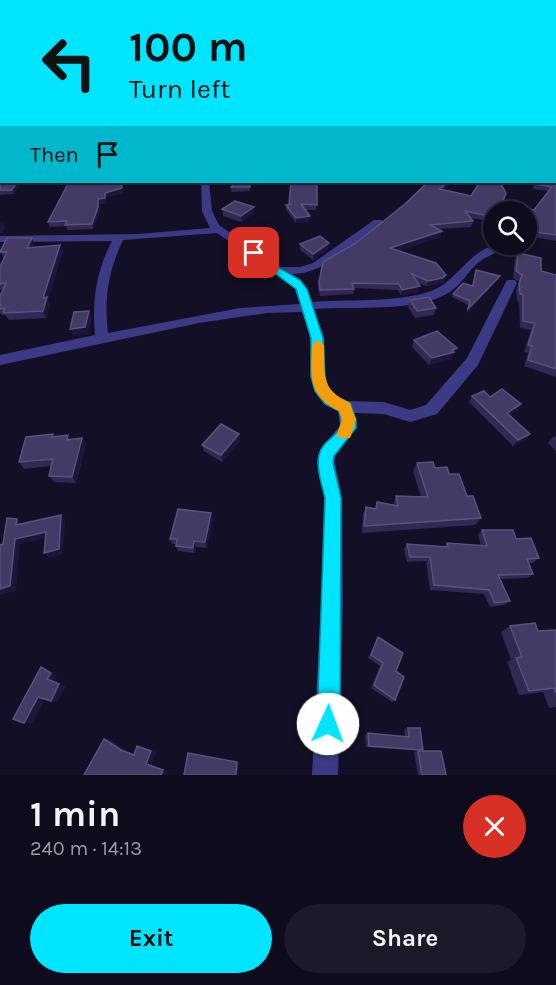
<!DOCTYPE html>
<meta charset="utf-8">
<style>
:root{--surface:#0e0b1c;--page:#1c1929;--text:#f1f3f6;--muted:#9b9ba3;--line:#2e2b3b;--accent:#00e5ff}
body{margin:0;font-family:Karla,sans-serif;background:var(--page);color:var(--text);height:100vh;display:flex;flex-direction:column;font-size:22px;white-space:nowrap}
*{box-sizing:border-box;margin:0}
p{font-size:20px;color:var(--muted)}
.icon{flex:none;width:33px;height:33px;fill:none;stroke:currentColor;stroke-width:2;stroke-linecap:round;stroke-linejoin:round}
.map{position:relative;height:775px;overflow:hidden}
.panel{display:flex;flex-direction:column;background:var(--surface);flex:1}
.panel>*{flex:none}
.guide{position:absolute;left:0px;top:0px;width:556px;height:183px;box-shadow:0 2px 4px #0004,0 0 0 2px var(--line);background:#00e5ff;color:#111;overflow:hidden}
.tools{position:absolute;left:483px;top:201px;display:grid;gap:12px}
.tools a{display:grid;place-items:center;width:54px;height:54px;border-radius:50%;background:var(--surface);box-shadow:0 2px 4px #0004,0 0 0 2px var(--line);font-size:30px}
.pin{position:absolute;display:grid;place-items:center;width:51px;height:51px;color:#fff;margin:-26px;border-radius:12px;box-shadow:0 3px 9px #0006}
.me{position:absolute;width:66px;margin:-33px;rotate:2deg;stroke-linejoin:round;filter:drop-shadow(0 0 4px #0008)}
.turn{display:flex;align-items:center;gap:21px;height:126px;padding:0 30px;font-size:27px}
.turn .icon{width:78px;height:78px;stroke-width:2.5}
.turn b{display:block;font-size:42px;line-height:51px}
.then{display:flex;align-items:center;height:57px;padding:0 30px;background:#0003;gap:12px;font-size:22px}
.round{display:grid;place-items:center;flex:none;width:63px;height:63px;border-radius:32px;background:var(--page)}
.headline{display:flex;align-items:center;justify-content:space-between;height:102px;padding:0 30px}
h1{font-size:36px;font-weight:700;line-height:45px}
.action{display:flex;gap:12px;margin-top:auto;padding:12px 30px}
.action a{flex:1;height:69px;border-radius:36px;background:var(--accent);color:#111;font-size:24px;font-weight:700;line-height:69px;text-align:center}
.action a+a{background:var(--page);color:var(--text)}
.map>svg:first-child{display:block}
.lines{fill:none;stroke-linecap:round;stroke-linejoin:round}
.street{fill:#3d3a85;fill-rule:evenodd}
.wall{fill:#312854}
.shaded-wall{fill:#1d163a}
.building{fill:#433a66;stroke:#5a527e;stroke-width:1.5}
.route{fill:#00e5ff;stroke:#0095a6;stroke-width:1.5}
.slow{fill:#f59e0b}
</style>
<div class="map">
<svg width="556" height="775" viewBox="0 0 556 775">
<rect width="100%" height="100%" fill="#130f26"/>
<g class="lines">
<g class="street">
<rect x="555" y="124" width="1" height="4"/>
<path d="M201 182H209L212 211 219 225 281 267H300L313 263 374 220H382V224C357 242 322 275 292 274L301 280 311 302C349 299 391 303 428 292 459 283 470 244 505 244 498 254 488 255 479 262 468 271 462 284 450 292 417 313 353 306 314 309L324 337 325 377 329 389 335 396 347 401 384 402 410 410 426 405 467 358 507 280H515L517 283 478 365 437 414 410 422 384 414 355 413 356 428 335 455V463L342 498 343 606 338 775H312L321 606 324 498 317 463 321 448 340 426 338 411C302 394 314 371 310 339 309 330 305 320 302 312L267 313 199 323 0 365V355L95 335C92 300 96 272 112 241L0 242V236L138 234 210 228 202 211ZM217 233 293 285 300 304 240 308 108 333C104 298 108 272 123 240Z"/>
</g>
</g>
<g class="wall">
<polygon points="0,159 2,182 39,182 37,184 20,185 14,194 0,195"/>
<polygon points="556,175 556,241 533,237 532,230 526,229 526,212 494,212 494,222 471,218 473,221 471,227 438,229 442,231 440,237 398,251 446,275 444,281 440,284 426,286 418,283 419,292 401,295 398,290 354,288 353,294 320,296 318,288 319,282 447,186 443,190 471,196 476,187 476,182 500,182 502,204 534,210 548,191 533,189 534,182 555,182"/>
<polygon points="69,182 123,193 106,197 107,203 99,204 100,211 93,229 67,230 66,226 50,227 48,222"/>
<polygon points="219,182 250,182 250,191 231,192 231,187 235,183"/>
<polygon points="317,182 316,210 305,210 310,221 296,223 286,210 286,205 289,204"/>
<polygon points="222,209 254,213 241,222 223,216"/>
<polygon points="34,244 33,247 60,245 63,251 48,299 50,304 46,318 9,320 5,315 2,315 0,313 0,296 3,290 0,290 0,267 4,258 0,252"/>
<polygon points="300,244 328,249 313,260 300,250"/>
<polygon points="518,253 541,271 556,275 556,377 524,366 528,353 524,352 531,330 520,328 519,302 517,301 516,291 519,282 513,278 515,260"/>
<polygon points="476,270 498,279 467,313 468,305 452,297 453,294 472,286"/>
<polygon points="410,300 436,308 434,315 415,318 408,307"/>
<polygon points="414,340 454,355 452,356 451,359 429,365 412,347"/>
<polygon points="472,396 490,397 521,404 517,410 509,415 530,434 525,440 513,446 469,402"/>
<polygon points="239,434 240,441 222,462 204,451 202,445"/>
<polygon points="556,436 556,451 548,443 553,437"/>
<polygon points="54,437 71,439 82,438 86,444 76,483 54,482 49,476 51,466 24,469 19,462"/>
<polygon points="417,463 435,468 449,474 467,496 481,518 475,525 362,533 363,514 366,507 375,508 377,502 393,505 396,496 421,497 413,471"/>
<polygon points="213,518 207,548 196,547 195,553 178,551 176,546 176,544 172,544 170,539"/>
<polygon points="482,530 516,539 539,558 533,563 528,563 533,574 527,578 500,579 510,601 504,605 490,607 484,594 430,590 426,561 407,562 404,549 407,544 444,547 447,543 481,546 478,535"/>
<polygon points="510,626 538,631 556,630 556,707 549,708 543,692 519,695 507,662 511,660 501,632"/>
<polygon points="378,637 396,671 395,700 392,702 371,688 380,666 368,658 376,641"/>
<polygon points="408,728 423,750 419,751 366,747 365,735 368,733 405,736 404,729"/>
<polygon points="418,751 446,775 418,775 414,752"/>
</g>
<g class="shaded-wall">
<polygon points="17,182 20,185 14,194 12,190"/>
<polygon points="121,182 123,193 106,197 107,203 99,204 100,211 93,229 92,224 98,199 105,193"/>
<polygon points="448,182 447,186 439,194 440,189"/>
<polygon points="254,207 254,213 241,222 241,216"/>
<polygon points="310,216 310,221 296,223 296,218"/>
<polygon points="2,221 5,227 2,234 0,234 0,225"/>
<polygon points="442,231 440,237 389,254 390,248"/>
<polygon points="32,238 34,244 30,254 27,248"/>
<polygon points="329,243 328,249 313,260 313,254"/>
<polygon points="60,245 63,251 48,299 50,304 46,318 43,311 43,298"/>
<polygon points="446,275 444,281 440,284 426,286 428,281"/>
<polygon points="500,276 498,279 467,313 468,309"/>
<polygon points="420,286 419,292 401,295 402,290"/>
<polygon points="89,311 92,318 88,334 73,336 70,329"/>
<polygon points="457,348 454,355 452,356 451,359 429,365 432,358"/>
<polygon points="521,404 517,410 503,419 507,413"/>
<polygon points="239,434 240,441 222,462 221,455"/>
<polygon points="530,434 525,440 513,446 518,440"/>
<polygon points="82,438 86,444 76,483 72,477"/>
<polygon points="211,513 213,518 207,548 205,542"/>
<polygon points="61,515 65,520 63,554 49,558 44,553"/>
<polygon points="17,519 22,524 16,525"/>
<polygon points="46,532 51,537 20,544 16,591 0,595 0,589 15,539"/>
<polygon points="194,541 196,547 195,553 193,548"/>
<polygon points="41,667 57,675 54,682 47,679"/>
<polygon points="59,684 66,686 57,703 51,701"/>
<polygon points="38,697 45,699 32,724 24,723"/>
<polygon points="104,739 111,740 127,751 140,756 134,755 121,750"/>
<polygon points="137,746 156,752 152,765 167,770 166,775 161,775 146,764"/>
<polygon points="237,762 239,763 237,775 236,775"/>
</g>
<g class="building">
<rect x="555" y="78" width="1" height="24"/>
<rect x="0" y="79" width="2" height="23"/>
<rect x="0" y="109" width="2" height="43"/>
<polygon points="555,150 556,151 556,170 555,172"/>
<polygon points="0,159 2,159 2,182 17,182 12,190 0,190"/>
<polygon points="555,174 556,175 556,235 536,232 535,224 526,223 526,212 494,212 494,217 465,211 473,221 430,225 442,231 390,248 436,263 446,275 442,278 428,281 412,274 420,286 402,290 399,284 352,283 354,289 320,290 319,282 323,262 356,243 405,204 428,182 448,182 440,189 471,196 478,185 478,182 500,182 506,193 502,204 534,210 552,187 535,184 536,182 555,182"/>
<polygon points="69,182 121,182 122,188 105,193 105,198 98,199 98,207 92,224 65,225 67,221 48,222"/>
<polygon points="236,182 250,182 250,187 231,187"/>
<polygon points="291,182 317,182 317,205 301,204 310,216 296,218 286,205 292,204 289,204"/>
<polygon points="235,201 254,207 241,216 222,209"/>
<polygon points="320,236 329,243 313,254 300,244"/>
<polygon points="7,238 32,238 27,248 60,245 43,298 47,297 43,311 5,313 3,312 5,308 0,309 0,296 6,283 0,284 0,267 7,252 0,252"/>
<polygon points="518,253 541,258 541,271 556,275 556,369 528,360 532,346 528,345 535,323 523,321 523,295 520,294 519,284 522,275 516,271"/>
<polygon points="476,270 500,276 468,309 470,301 453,294 463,283 473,286"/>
<polygon points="429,297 436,308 417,311 410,300"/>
<polygon points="89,311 85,327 70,329 74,312"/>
<polygon points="437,331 457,348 452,350 454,352 432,358 414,340"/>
<polygon points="502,389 521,404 507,413 530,434 518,440 472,396 484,391 490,397"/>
<polygon points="221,424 239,434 221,455 202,445"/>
<polygon points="53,434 52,437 68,435 67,440 82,438 72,477 49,476 53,459 19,462 26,437"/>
<polygon points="433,462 435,468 447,467 449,474 459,474 467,496 473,496 481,518 364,526 366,507 376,509 377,502 398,506 396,496 428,497 417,463"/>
<polygon points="178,509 211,513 205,542 194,541 193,548 176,546 177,539 170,539"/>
<polygon points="61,515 59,549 44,553 46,532 15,539 10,586 0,589 0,545 3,544 7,518 17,519 16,525"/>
<polygon points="482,530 513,530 516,539 531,538 539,558 527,559 533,574 498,575 510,601 495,603 489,590 434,585 430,557 410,557 407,544 448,547 447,543 487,546"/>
<polygon points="535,623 538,631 556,630 556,693 554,688 529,691 516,658 522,657 510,626"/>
<polygon points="378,637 403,653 396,671 404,677 395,700 374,685 383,663 371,655"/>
<polygon points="41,667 51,673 47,679 59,684 51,701 38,697 24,723 13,719"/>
<polygon points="408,728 420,728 423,750 369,746 368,733 409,737"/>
<polygon points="104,739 121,750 134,755 137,746 151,751 146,764 163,770 161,775 84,775"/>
<polygon points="418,751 441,751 446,775 422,775"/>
<polygon points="188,753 237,762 236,775 184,775"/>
</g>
<linearGradient id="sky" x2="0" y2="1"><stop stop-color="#0a0815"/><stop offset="0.42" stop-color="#333752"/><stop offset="1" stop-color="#333752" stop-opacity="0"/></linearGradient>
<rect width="556" height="187" fill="url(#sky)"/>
<path class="route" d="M250 250H257L279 268 300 280 307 289 323 338 325 377 328 389 335 396 350 403 356 420V428L334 456 333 463 341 498 340 724 336 732 328 735 320 732 317 724 325 498C322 485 316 468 319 455 324 435 348 437 339 411L325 404 315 391 311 377V338L296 289 250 255Z"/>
<path class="slow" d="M318 340 324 345C325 375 320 389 350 403L356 420 350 438H339L337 434 342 420 339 411C307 395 311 376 312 345Z"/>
</svg>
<div class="tools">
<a><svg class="icon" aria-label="search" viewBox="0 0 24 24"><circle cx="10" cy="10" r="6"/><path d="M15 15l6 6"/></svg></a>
</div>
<div class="pin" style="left:254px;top:253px;background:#d93025"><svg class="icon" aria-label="arrive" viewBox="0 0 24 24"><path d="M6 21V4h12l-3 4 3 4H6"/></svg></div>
<svg class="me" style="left:328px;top:724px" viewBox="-20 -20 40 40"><circle r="19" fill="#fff"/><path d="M0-13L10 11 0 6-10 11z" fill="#00e5ff"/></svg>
<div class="guide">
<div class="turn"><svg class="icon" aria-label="left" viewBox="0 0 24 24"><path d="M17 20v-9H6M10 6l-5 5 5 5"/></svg><div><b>100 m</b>Turn left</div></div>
<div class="then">Then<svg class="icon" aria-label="arrive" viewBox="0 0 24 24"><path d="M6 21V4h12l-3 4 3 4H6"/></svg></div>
</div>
</div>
<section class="panel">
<div class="headline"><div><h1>1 min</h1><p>240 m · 14:13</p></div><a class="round" style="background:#d93025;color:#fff"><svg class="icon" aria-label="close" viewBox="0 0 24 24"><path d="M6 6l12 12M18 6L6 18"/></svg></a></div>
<div class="action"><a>Exit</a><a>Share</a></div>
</section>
